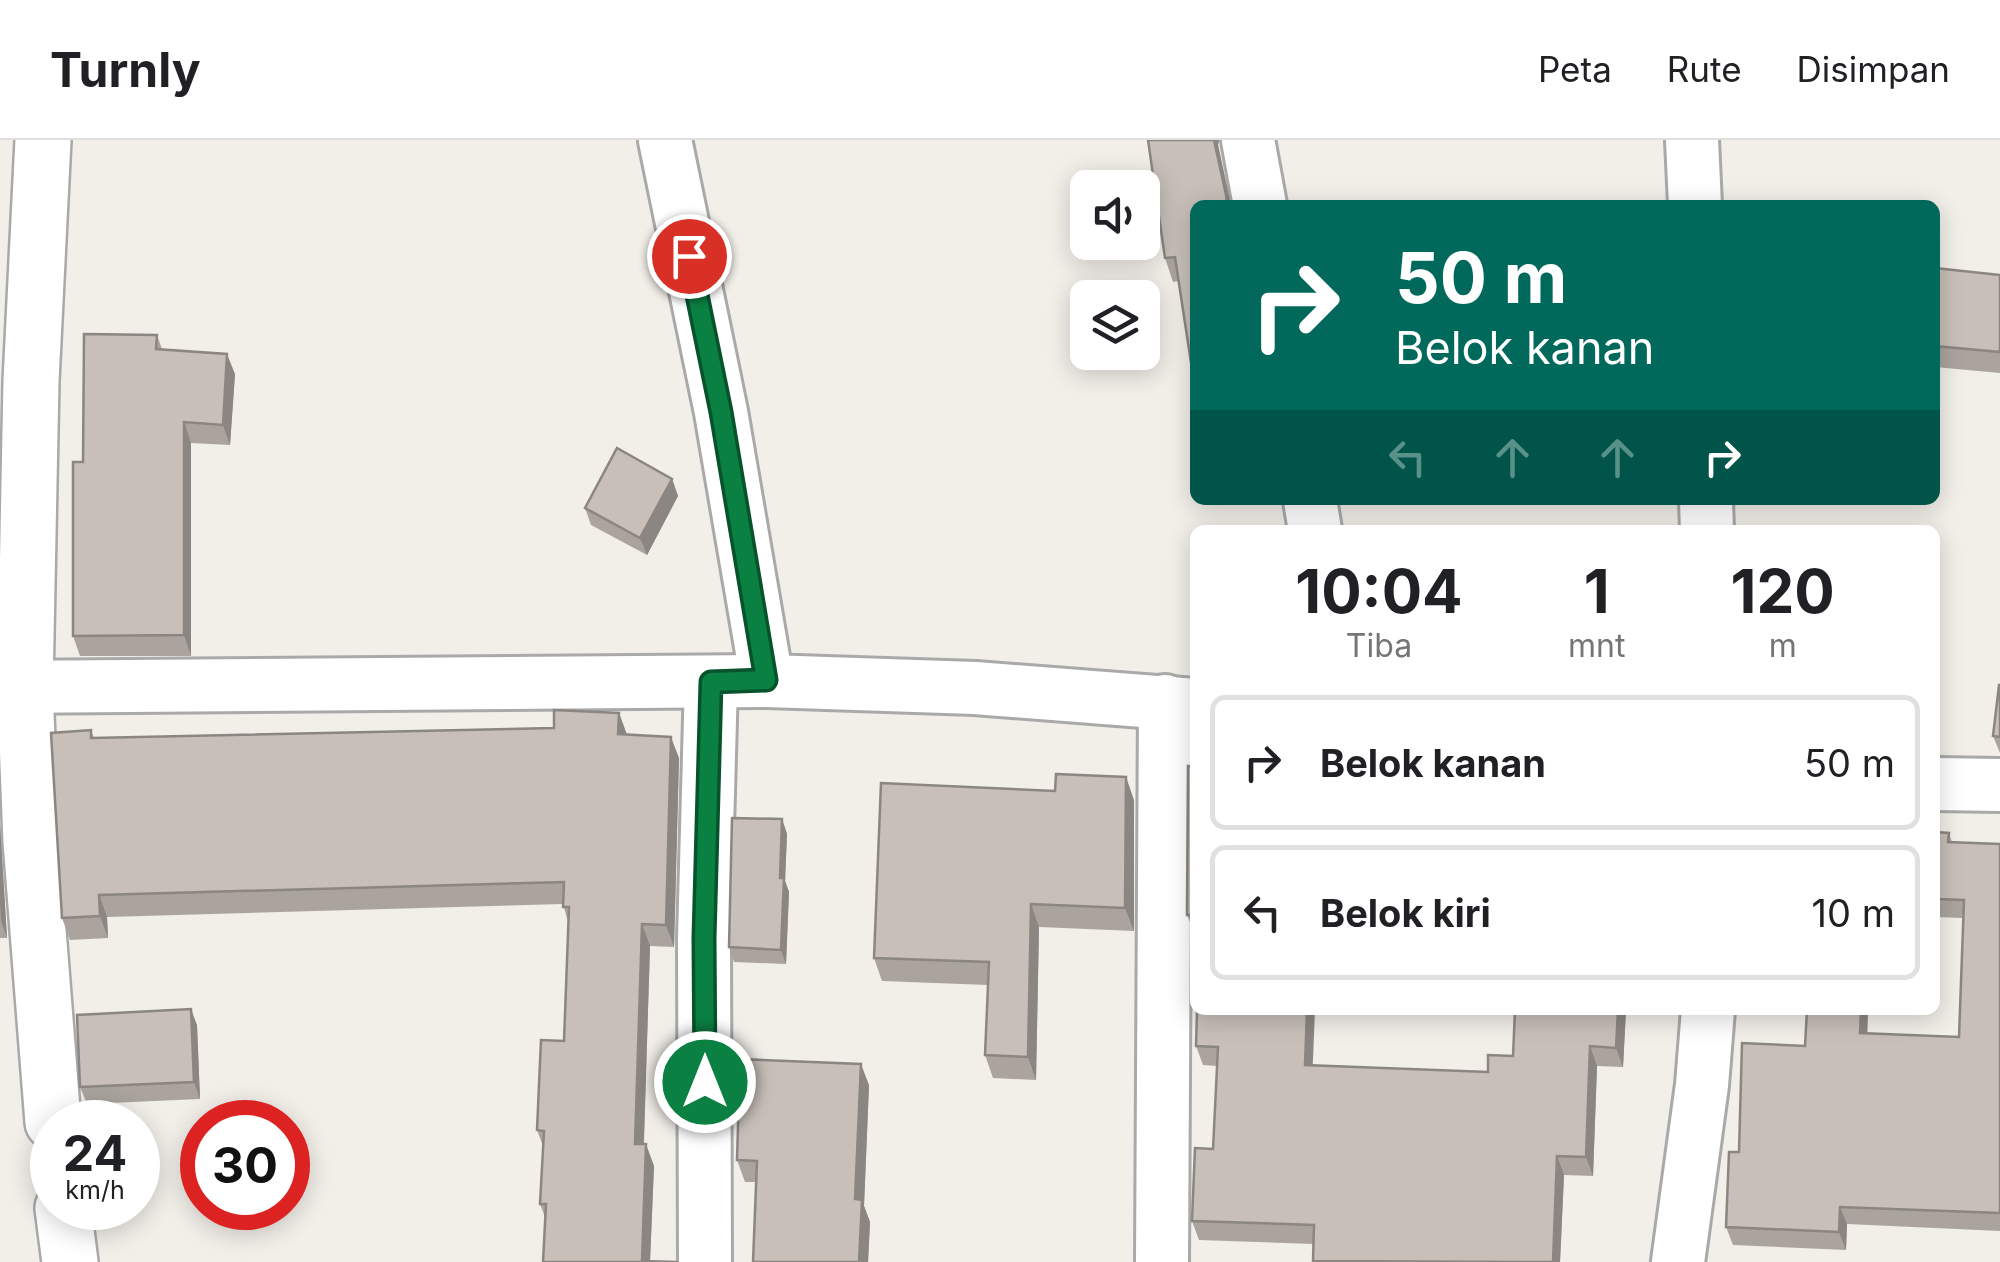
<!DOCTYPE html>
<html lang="id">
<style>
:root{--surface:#fff;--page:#f6f6f6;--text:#202124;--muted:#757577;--line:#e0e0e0}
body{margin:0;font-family:Inter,sans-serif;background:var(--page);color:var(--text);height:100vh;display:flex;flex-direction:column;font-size:38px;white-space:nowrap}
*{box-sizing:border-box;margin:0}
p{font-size:32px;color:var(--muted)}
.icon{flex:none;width:55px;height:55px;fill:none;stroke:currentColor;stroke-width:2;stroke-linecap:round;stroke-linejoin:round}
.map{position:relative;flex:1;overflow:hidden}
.side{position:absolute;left:1190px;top:385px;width:750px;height:490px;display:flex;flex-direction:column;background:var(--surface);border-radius:15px;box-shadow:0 5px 25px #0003}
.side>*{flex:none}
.hud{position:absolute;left:1190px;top:60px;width:750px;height:305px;border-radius:15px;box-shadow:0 5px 25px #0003;background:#00695c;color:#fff;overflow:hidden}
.fabs{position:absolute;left:1070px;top:30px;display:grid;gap:20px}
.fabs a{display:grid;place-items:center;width:90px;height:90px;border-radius:15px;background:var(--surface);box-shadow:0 5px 25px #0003;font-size:50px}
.speed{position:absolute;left:30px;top:960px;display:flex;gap:20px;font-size:50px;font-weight:700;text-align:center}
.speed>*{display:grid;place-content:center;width:130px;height:130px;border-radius:50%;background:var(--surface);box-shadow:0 5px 25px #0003;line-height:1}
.speed small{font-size:25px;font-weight:400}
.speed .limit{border:15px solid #d22;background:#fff;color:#111}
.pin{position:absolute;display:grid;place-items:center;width:85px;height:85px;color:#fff;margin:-42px;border:5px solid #fff;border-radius:50%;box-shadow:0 2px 10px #0007}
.me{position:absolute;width:110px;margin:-55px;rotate:0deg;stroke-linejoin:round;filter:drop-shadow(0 0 8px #0008)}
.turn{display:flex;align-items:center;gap:35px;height:210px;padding:0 40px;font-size:45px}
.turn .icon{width:130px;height:130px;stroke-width:2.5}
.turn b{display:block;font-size:70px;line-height:85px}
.lanes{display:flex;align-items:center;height:95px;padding:0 40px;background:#0003;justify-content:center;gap:50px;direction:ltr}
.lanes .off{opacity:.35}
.eta{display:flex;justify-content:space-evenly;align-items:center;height:170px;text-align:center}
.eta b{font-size:60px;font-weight:700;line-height:70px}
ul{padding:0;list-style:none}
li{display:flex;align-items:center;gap:30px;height:135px;margin:0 20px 15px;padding:0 20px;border:5px solid var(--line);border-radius:15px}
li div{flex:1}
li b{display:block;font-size:38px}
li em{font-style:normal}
header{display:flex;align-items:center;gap:60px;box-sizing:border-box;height:140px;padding:0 50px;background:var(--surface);border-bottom:2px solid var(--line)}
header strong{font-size:48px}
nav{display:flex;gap:55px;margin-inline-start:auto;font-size:35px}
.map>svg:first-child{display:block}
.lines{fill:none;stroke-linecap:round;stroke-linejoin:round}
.minor-casing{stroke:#a9a9a9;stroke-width:58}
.tertiary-casing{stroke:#a9a9a9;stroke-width:60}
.minor{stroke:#fff;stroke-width:52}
.tertiary{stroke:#fff;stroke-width:55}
.wall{fill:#aba49e}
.shaded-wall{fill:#8b8681}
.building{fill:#c7bfb8;stroke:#8b8681;stroke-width:2.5}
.route-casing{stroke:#07532c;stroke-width:25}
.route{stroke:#0b8043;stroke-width:18}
</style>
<header>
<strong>Turnly</strong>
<nav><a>Peta</a><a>Rute</a><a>Disimpan</a></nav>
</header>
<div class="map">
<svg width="2000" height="1122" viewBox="0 0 2000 1122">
<rect width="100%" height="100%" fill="#f2efe9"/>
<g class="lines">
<g class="minor-casing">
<g id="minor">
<polyline points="665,0 721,272 767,541 975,548 1195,565"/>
<polyline points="1248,0 1260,65"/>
<polyline points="1692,0 1695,65"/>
<polyline points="1310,360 1315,390"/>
<polyline points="1706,360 1707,390"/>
<polyline points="0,547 767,541"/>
<polyline points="1935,644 2000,645"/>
<polyline points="705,1122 704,799 711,542"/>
<polyline points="1162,1122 1165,561"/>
<polyline points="1678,1122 1702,945 1708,870"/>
</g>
</g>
<g class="tertiary-casing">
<g id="tertiary">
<polyline points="43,0 31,241 25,548 31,701 53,982"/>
<polyline points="63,1068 70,1122"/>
</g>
</g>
<use href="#minor" class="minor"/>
<use href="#tertiary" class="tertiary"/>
</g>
<g class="wall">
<polygon points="1148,0 1219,0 1218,5 1231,65 1195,65 1179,141 1173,142 1165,118"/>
<polygon points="1935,124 1936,128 2000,135 2000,233 1935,227"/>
<polygon points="157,195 162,209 235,234 230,305 191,303 191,516 80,516 73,496 83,322"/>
<polygon points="672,339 678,356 647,415 591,385 585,368"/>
<polygon points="2000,545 2000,613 1993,596"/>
<polygon points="619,573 627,595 679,618 674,807 650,806 644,1004 654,1026 650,1121 543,1122 545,1077 540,1064 543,1006 537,990 564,901 568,782 563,764 107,777 108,798 70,800 62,778 91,590 94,598 554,588"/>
<polygon points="1195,627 1195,794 1187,775"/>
<polygon points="1134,660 1134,791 1039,787 1036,940 993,938 985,915 988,845 882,841 874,818"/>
<polygon points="782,679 787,694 785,741 789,752 786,824 734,822 729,807"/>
<polygon points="0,684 7,798 0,798"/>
<polygon points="1935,692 1949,693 1952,702 2000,704 2000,1091 1847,1084 1846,1110 1733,1105 1726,1087 1739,1012 1805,906 1868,893 1959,897 1963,778 1935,777"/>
<polygon points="1197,870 1312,925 1488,932 1513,916 1626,870 1623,927 1597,926 1593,1036 1564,1035 1560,1122 1313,1122 1313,1104 1199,1100 1192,1081 1213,1009 1217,926 1203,925 1196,906"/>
<polygon points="197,885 200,959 87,964 80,947"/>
<polygon points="869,945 864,1066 870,1082 868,1122 753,1122 757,1042 745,1042 737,1020"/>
</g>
<g class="shaded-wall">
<polygon points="1214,0 1219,0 1218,5 1231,65 1227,65"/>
<polygon points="227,214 235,234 230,305 223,285"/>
<polygon points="184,282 191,303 191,516 184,495"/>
<polygon points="672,339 678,356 647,415 640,398"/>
<polygon points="619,573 627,595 618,594"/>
<polygon points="671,597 679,618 674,807 666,785"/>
<polygon points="1126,637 1134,660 1134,791 1125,768"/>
<polygon points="782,679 787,694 785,741 789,752 786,824 781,810 780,738"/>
<polygon points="0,684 7,798 1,781 0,763"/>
<polygon points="99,755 107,777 108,798 100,776"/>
<polygon points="1031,764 1039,787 1036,940 1028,917"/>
<polygon points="642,784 650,806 643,1026 635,1004"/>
<polygon points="191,869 197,885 200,959 194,942"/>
<polygon points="1307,870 1315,870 1312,944 1305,925"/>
<polygon points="1618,870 1626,870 1623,927 1616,908"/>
<polygon points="1861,870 1868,870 1867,911 1860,893"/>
<polygon points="1590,906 1597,926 1593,1036 1586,1017"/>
<polygon points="861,924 869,945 864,1066 870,1082 868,1122 859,1122 855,1059"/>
<polygon points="646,1004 654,1026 650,1122 642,1122"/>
<polygon points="1557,1016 1564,1035 1560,1122 1553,1122"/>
<polygon points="1840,1067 1847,1084 1846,1110 1839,1092"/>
</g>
<g class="building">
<polygon points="1148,0 1214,0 1226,55 1227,65 1195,65 1195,249 1175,117 1165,118"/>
<polygon points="1935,128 2000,135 2000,212 1935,206"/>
<polygon points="84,194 157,195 156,209 227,214 223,285 184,282 184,495 73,496 73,322 83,322"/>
<polygon points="617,308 672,339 640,398 585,368"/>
<polygon points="1999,545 2000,545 2000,597 1993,596"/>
<polygon points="554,570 619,573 618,594 671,597 666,785 642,784 635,1004 646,1004 642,1121 678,1122 543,1122 546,1064 540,1064 544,991 537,990 541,900 564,901 569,767 563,767 564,742 99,755 100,776 62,778 51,593 91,590 91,598 554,588"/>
<polygon points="1188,626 1195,627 1195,775 1187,775"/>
<polygon points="1056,634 1126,637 1125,768 1031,764 1028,917 985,915 989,822 874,818 881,643 1055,651"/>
<polygon points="732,678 782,679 780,738 784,738 781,810 729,807"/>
<polygon points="1935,692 1949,693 1948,702 2000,704 2000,1073 1840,1067 1839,1092 1726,1087 1729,1012 1739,1012 1742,903 1805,906 1807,870 1861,870 1860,893 1959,897 1964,760 1935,759"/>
<polygon points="191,869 194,942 80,947 77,875"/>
<polygon points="1197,870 1307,870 1305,925 1488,932 1488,915 1513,916 1515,870 1618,870 1616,908 1590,906 1586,1017 1557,1016 1553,1122 1313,1121 1314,1085 1192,1081 1195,1008 1213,1009 1218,907 1196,906"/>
<polygon points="740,919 861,924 855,1059 862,1060 859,1122 753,1122 757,1021 737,1020"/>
</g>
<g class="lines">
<g class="route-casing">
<polyline id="route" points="689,116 721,272 766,540 711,542 704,798 705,942"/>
</g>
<use href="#route" class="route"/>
</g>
</svg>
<div class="fabs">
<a><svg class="icon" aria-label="sound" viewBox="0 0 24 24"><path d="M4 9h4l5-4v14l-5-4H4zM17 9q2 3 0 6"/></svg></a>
<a><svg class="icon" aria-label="layers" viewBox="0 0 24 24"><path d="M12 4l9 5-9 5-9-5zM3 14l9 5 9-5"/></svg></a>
</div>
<div class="speed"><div>24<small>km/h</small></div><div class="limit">30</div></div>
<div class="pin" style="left:689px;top:116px;background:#d93025"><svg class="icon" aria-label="arrive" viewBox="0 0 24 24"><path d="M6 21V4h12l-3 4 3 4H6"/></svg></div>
<svg class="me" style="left:705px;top:942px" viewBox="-20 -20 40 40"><circle r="17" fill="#0b8043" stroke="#fff" stroke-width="3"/><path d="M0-11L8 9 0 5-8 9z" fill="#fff"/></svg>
<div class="hud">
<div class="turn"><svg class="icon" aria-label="right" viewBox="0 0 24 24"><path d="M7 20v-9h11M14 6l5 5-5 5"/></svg><div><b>50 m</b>Belok kanan</div></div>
<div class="lanes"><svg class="icon off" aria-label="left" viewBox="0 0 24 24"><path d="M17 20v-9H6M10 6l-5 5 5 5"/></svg><svg class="icon off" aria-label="ahead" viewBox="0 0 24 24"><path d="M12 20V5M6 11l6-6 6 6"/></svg><svg class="icon off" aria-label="ahead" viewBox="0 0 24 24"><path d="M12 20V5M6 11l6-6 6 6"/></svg><svg class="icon" aria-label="right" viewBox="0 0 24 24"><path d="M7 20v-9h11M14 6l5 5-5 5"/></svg></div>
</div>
<section class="side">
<div class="eta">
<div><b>10:04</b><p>Tiba</p></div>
<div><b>1</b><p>mnt</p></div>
<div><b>120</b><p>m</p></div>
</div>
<ul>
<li><svg class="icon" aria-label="right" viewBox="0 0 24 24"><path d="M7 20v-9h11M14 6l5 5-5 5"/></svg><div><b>Belok kanan</b></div><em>50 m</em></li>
<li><svg class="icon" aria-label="left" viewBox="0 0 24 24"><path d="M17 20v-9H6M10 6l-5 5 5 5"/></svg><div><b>Belok kiri</b></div><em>10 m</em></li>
</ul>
</section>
</div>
